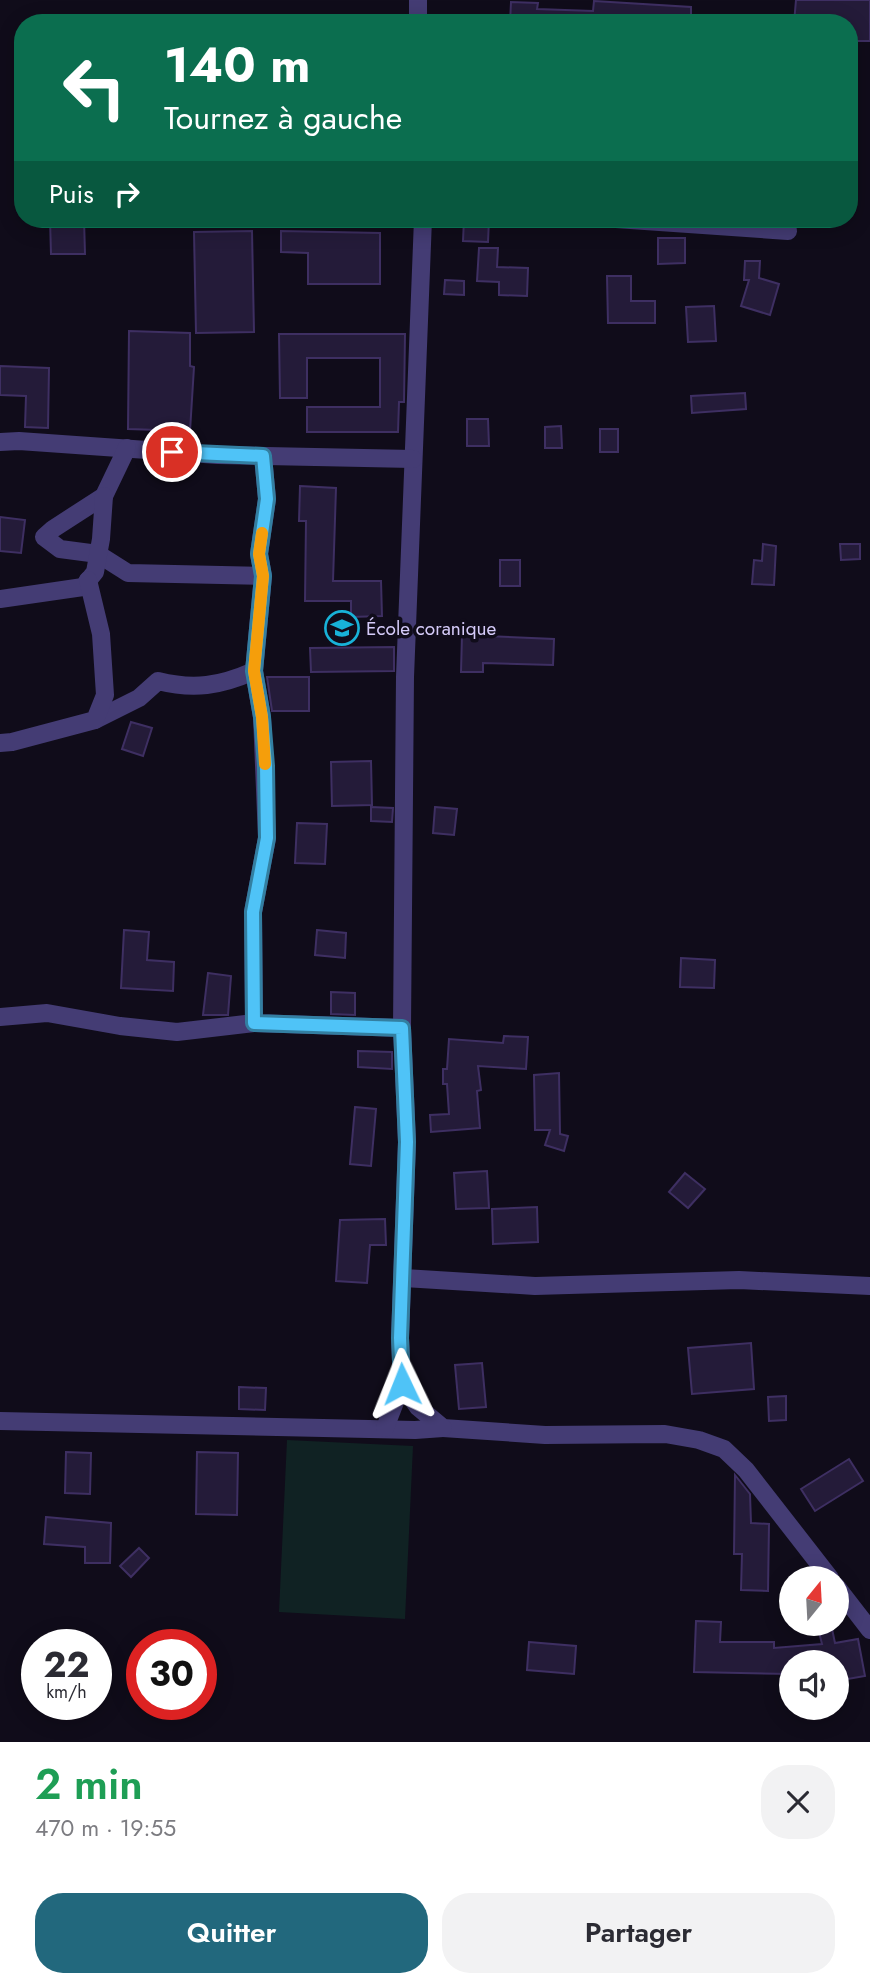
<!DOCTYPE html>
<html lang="fr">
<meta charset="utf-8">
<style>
:root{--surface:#fff;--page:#f2f2f3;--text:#2b2b33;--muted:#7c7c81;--accent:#22687d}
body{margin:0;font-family:Jost,sans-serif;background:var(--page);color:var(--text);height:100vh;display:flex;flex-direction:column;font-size:26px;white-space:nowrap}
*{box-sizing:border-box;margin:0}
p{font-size:23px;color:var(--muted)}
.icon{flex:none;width:38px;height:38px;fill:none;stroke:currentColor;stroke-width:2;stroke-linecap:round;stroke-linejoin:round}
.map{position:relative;height:1742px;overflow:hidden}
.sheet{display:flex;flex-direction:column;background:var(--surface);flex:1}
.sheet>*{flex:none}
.banner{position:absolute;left:14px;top:14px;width:844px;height:214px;border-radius:28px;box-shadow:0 4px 18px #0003;background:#0b6e4f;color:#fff;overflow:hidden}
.needle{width:46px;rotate:18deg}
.fabs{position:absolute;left:779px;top:1566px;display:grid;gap:14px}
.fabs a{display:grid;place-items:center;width:70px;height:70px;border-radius:50%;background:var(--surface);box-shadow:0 4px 18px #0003;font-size:35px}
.speed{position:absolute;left:21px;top:1629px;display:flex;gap:14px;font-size:35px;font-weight:700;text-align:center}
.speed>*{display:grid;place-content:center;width:91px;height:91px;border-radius:50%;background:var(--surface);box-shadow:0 4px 18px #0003;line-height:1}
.speed small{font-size:18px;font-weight:400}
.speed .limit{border:10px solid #d22;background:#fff;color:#111}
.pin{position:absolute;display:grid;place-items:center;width:60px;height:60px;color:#fff;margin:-30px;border:4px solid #fff;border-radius:50%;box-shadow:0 2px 7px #0007}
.me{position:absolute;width:77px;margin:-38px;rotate:358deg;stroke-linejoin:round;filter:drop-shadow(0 0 5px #0008)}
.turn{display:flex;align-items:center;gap:24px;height:147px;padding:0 35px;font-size:32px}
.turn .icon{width:91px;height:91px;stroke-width:2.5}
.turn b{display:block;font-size:49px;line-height:60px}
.then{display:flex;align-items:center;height:66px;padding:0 35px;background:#0003;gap:14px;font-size:26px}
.round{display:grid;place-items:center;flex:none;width:74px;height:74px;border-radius:28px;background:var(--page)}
.headline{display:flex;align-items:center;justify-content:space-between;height:119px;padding:0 35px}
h1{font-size:42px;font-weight:600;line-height:52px;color:#1e9e55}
.action{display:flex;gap:14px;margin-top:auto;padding:14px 35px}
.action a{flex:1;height:80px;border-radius:28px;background:var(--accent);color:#fff;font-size:28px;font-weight:600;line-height:80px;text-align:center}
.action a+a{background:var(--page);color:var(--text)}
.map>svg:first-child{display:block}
.green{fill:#102223}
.building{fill:#241b39;stroke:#3e2f62;stroke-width:2}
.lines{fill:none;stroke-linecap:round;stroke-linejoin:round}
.minor{stroke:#443c74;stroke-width:18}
.route-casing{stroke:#337fa1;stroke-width:18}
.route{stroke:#4fc3f7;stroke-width:12}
.slow{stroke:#f59e0b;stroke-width:12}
.labels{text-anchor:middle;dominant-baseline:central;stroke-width:7;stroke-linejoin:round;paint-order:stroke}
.poi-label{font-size:19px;fill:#d5cbf9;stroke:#100c1a;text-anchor:start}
</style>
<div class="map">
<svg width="870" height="1742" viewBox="0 0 870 1742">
<rect width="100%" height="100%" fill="#100c1a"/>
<polygon class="green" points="287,1440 413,1446 405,1619 279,1612"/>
<g class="building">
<polygon points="796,0 870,0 870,41 849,41 849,23 794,23"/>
<polygon points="594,1 691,7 691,23 510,23 511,2 538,3 537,9 593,11"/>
<polygon points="50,219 84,219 85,254 51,254"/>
<polygon points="464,219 489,219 488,242 463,241"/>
<polygon points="252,231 254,332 196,333 194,232"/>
<polygon points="281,231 380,233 380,284 308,284 308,253 281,252"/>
<polygon points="658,238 685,238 685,263 658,264"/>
<polygon points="479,248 498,248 497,267 528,268 527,296 499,295 499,282 477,281"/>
<polygon points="745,261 760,261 759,278 779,284 770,315 741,306 749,280 744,280"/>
<polygon points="607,276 631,276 631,301 655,301 655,323 608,323"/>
<polygon points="445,280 464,281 464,295 444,294"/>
<polygon points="714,306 716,341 688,342 686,307"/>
<polygon points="129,331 190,333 190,366 194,367 190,431 128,429"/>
<polygon points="279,334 405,334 404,402 399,402 398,432 307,432 307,407 380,407 380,358 307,358 307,398 280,398"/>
<polygon points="0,366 49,368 48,428 25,427 26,396 0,395"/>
<polygon points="745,393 746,409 692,413 691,396"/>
<polygon points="467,419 488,419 489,446 467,446"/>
<polygon points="561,426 562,448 545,448 545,427"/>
<rect x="600" y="429" width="18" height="23"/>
<polygon points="300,486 336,488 333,581 381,581 382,616 351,617 351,601 305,601 306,521 299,521"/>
<polygon points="0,517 25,520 21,553 0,551"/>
<polygon points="763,544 776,546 774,585 752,584 754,560 762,561"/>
<polygon points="840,544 860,544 860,559 841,560"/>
<rect x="500" y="560" width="20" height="26"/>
<polygon points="462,635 554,639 553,665 483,663 483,672 461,672"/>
<polygon points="394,647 394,671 311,672 310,648"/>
<polygon points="267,677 309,677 309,711 272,711"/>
<polygon points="131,722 152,728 143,756 122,749"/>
<polygon points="371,761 372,805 332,806 331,762"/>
<polygon points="371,807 393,808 392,822 371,821"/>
<polygon points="435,807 457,809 454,835 433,833"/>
<polygon points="297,823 327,824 325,864 295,863"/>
<polygon points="124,930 149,932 147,960 174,962 173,991 121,988"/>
<polygon points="317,930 346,933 345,958 315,955"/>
<polygon points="681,958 715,960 714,988 680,987"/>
<polygon points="208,973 231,976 228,1015 203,1015"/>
<polygon points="331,992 355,993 355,1015 331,1014"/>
<polygon points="504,1036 528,1037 526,1069 478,1066 481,1090 477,1091 480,1128 431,1132 430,1115 449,1114 447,1084 443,1084 443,1069 447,1069 449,1039 503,1043"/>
<polygon points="358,1051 392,1052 392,1069 358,1067"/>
<polygon points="559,1073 560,1134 568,1136 564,1151 545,1145 550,1130 535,1130 534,1075"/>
<polygon points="355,1107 376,1109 371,1166 350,1164"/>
<polygon points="487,1171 489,1208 456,1209 454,1173"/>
<polygon points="685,1173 705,1189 688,1208 669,1192"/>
<polygon points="537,1207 538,1242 493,1244 492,1209"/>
<polygon points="385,1219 386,1245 370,1245 367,1283 336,1281 340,1220"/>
<polygon points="751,1343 754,1389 692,1394 688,1348"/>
<polygon points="482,1363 486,1407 459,1409 455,1365"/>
<polygon points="239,1387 266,1388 265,1410 239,1409"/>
<polygon points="786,1396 786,1420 769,1421 768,1397"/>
<polygon points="66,1452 91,1453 90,1494 65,1493"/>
<polygon points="197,1452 238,1453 237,1515 196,1514"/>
<polygon points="849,1459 863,1481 815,1511 801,1489"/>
<polygon points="735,1475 750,1494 751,1523 769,1524 768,1591 741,1590 742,1554 734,1554"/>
<polygon points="46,1517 111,1523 110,1563 85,1563 85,1547 44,1544"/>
<polygon points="139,1548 149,1558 131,1577 120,1566"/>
<polygon points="696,1621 721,1622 720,1642 774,1642 774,1648 822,1644 817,1624 831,1624 835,1643 858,1639 865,1676 836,1681 836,1662 791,1662 791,1674 694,1672"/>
<polygon points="529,1642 576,1646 574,1674 527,1670"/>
</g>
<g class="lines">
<g class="minor">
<polyline points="418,23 418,0"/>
<polyline points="423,219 405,677 402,1028 407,1142 400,1338 402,1384 418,1407 443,1428 545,1435 665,1434 699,1440 724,1449 746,1470 830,1578"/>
<polyline points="616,219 788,231"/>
<polyline points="0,442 19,441 218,455 413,459"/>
<polyline points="127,448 104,496 53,529 44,537 60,549 98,554 128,573 263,576 259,554 267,499 263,456"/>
<polyline points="263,576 254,671 262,717 267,838 253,912 254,1023 402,1028"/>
<polyline points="0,599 83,587 95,572 101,539 104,496"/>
<path d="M95 720 139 698 158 681C194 690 220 686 254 671"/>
<polyline points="0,743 12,742 95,720 105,695 101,634 88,580"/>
<polyline points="0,1017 47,1013 120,1026 177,1032 254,1023"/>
<polyline points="404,1278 535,1286 739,1280 870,1286"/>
<polyline points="0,1421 415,1430 443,1428"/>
<polyline points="385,1428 402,1384"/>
<polyline points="836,1586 870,1630"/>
</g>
</g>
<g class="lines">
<g class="route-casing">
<polyline id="route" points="172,452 263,456 267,499 259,554 263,576 254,671 262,717 266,766 267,838 253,912 254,1023 402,1028 407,1142 400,1338 402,1384"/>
</g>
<use href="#route" class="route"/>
<polyline class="slow" points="262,533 259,554 263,576 254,671 262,717 265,764"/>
</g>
<defs>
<g id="school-ring" transform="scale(1.75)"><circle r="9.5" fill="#100c1a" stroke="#18b2d8" stroke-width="1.5"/><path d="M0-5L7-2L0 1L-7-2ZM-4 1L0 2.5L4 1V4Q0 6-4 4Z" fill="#18b2d8"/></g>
</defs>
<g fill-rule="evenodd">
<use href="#school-ring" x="342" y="628"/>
</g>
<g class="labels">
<g class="poi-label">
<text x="366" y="628">École coranique</text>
</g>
</g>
</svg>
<div class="fabs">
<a><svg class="needle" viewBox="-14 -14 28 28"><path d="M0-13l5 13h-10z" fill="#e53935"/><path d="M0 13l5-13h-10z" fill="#7c7c81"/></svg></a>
<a><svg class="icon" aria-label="sound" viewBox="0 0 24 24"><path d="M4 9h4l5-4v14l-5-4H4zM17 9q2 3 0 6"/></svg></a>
</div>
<div class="speed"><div>22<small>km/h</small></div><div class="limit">30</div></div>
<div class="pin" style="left:172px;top:452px;background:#d93025"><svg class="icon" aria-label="arrive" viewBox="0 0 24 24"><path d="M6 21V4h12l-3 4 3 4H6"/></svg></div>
<svg class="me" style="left:402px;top:1384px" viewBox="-20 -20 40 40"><path d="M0-17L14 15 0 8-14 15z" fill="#4fc3f7" stroke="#fff" stroke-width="4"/></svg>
<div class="banner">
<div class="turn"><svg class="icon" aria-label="left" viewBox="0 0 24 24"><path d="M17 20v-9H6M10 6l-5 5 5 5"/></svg><div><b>140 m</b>Tournez à gauche</div></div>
<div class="then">Puis<svg class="icon" aria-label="right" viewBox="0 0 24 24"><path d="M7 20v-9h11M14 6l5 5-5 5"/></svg></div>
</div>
</div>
<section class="sheet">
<div class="headline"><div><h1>2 min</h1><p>470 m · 19:55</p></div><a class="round"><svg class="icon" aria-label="close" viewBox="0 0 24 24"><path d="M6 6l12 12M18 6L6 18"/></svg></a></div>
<div class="action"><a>Quitter</a><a>Partager</a></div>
</section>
